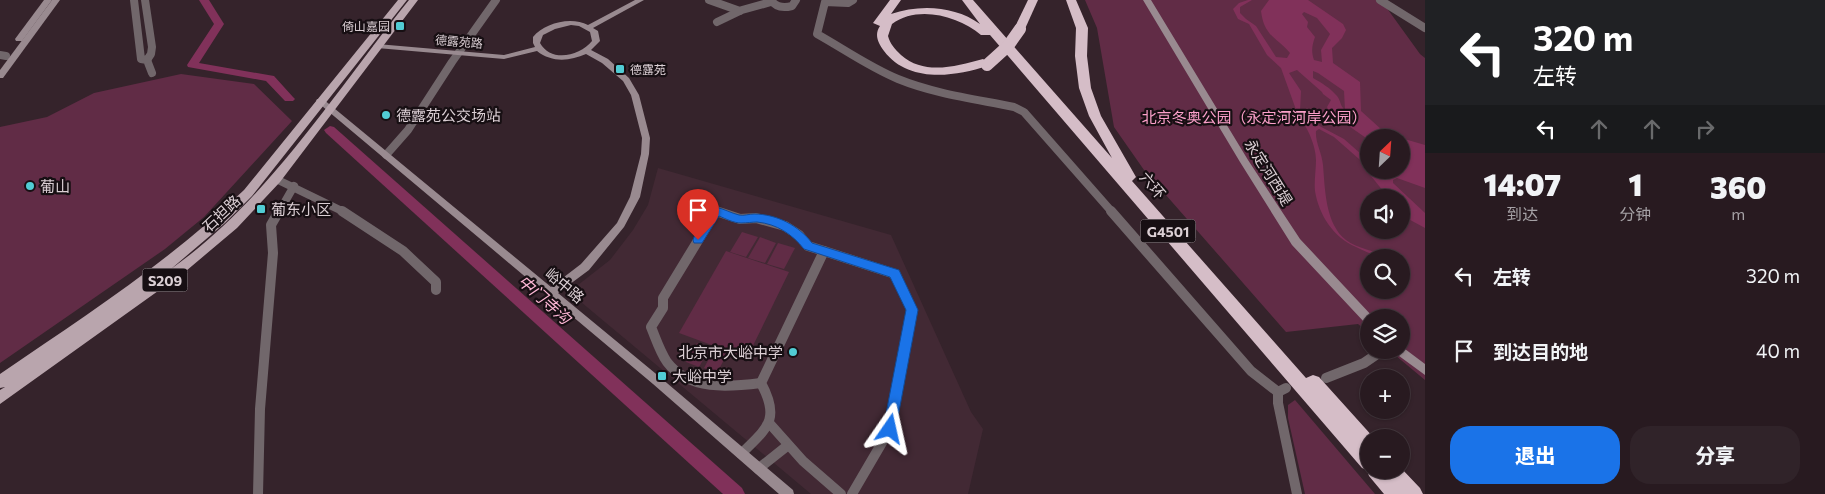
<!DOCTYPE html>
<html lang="zh">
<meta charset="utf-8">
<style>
:root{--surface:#281a20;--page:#302329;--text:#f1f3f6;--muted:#a5a1a5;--line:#44383e;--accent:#1a73e8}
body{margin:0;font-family:Commissioner,"Noto Sans SC",sans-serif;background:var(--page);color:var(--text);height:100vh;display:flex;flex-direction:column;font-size:19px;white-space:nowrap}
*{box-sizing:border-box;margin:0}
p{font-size:16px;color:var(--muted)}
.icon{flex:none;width:28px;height:28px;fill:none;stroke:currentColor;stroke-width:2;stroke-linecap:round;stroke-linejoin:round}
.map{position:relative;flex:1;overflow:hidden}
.sheet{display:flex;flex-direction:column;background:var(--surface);width:400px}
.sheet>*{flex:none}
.guide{background:#202124;color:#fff;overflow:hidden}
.needle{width:32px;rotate:25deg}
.buttons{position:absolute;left:1360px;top:129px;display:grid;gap:10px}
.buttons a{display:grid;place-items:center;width:50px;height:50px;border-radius:50%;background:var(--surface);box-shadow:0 1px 4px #0004,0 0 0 1px var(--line);font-size:25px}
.pin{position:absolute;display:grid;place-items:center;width:42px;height:42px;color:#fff;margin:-51px -21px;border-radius:50% 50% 50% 0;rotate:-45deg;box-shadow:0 0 5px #0007}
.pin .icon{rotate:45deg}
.me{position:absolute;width:55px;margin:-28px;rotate:11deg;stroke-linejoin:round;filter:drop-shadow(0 0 4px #0008)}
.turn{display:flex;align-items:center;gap:18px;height:105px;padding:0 25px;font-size:22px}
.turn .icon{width:65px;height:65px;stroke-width:2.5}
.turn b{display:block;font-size:35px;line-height:42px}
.lanes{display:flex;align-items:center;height:48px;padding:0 25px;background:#0003;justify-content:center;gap:25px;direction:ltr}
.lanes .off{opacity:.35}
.eta{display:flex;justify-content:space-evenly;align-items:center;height:85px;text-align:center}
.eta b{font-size:30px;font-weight:800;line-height:35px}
.primary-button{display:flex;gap:10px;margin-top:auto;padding:10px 25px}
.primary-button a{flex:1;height:58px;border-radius:20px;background:var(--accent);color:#fff;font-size:20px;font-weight:800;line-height:58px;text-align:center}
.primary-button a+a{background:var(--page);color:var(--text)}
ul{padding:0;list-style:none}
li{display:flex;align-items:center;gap:15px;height:75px;padding:0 25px}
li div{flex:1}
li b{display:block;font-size:19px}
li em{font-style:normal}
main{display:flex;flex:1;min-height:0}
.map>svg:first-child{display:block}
.built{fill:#422934}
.green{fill:#612c46;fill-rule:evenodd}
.water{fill:#81315a;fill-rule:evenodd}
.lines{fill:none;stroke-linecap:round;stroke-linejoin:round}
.river{fill:#81315a;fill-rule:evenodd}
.street-far1{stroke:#71676b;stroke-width:8}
.street{stroke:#71676b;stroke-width:10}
.secondary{fill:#998a90;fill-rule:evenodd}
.primary{fill:#b9a5ad;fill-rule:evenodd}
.highway{fill:#d5bdc7;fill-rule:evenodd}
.highway-bridge{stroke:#d5bdc7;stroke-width:12}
.route{fill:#1a73e8;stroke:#114b97}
.poi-dot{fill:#51ccd4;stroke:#170f13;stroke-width:2}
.labels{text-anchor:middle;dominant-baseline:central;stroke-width:4.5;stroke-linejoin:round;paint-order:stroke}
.far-poi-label{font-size:12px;fill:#dbcfd4;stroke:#170f13;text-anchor:end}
.far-street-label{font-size:12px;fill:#dbcfd4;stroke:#170f13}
.shield{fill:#170f13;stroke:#a0959a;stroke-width:1}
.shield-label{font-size:14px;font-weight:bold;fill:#dbcfd4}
.poi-label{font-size:15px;fill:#dbcfd4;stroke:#170f13;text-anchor:start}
.park-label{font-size:15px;fill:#fca0ca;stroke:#170f13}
.street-label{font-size:15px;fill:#dbcfd4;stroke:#170f13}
.water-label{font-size:16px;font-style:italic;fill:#fdb7d5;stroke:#170f13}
</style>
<main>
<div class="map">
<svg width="1425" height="494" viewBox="0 0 1425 494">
<rect width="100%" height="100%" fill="#35232b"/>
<polygon class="built" points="658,168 891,235 971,412 983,429 968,494 811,494 569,292 610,260 633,230 648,205"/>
<g class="green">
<path d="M1085 0H1381L1420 54 1425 58V380L1389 350H1401V318H1369V333L1358 324 1286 332 1144 170 1114 127 1097 28ZM1369 138H1401V170H1369ZM1369 198H1401V230H1369ZM1369 258H1401V290H1369Z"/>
<polygon points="181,74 254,84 292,121 204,217 165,249 0,363 0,127 47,117 94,93"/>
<polygon points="742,232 758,237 746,257 730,252"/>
<polygon points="760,237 776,243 765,263 748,258"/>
<polygon points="778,243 795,248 784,269 767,264"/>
<polygon points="726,251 789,272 747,358 679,333"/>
<polygon points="697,343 710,348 699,367 686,362"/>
<polygon points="714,349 727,354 717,373 704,368"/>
<polygon points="1295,400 1375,494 1305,494 1288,418 1288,405"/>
</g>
<path class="water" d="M1248 0H1252L1240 7V13L1246 19 1256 26 1276 57 1287 58 1290 53C1276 37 1264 36 1261 11L1269 0H1308L1343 24 1346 30 1342 38 1332 48 1333 63 1360 82 1361 111 1382 130 1401 137 1369 138V140L1330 113 1327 107 1331 100 1323 94 1322 92 1297 70 1289 73 1301 91 1300 111 1310 121 1344 139 1369 161V170H1401V138L1425 145V188L1397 178 1393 180V183L1425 213V228L1401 215V198L1388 197 1371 176 1367 166 1334 137 1319 129 1316 131C1315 142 1322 153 1323 165 1325 188 1325 224 1346 240 1358 249 1378 252 1392 257 1379 258 1368 253 1356 247 1333 237 1319 215 1315 191 1314 181 1316 170 1316 160 1316 147 1308 127 1299 118L1281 68 1267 55 1249 24 1238 19 1233 9 1239 3ZM1304 12 1317 18 1330 34 1321 50 1322 62 1314 60C1311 52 1312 45 1315 37L1307 27 1308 22 1302 14ZM1313 71 1318 73 1344 91 1345 110C1340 106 1341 101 1337 96 1330 88 1322 83 1313 78Z"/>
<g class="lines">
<g class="river">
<polygon points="199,0 209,0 224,24 199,63 274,76 293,97 295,99 293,101 285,101 266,81 188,67 187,65 214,24"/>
<polygon points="330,126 334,127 742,488 745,494 723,494 326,133 324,130"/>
</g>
<g class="street-far1">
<polyline points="134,0 141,59 147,60 152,73"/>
<polyline points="145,0 152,47 151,54 147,60"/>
<polyline points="709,0 740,11"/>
<path d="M771 0C776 8 784 8 792 6L796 0"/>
<path d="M853 0 848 3 825 2 817 34C844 49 869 67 898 79 935 94 975 99 1014 107L1024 112 1112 212"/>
<polyline points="1380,0 1425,28"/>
<polyline points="717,22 742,10 771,2"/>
<polyline points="0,55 6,56"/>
<polyline points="386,155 408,130 452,62 496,0"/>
<polyline points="276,179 344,212"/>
<polyline points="279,212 294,186"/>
<polyline points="715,212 719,212"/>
</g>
<g class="street">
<polyline points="342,211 403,251 436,282 436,290"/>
<polyline points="1111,211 1251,371 1278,392"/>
<polyline points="1326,378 1364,363 1383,350"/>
<path d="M761 383C729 387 689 391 667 362 660 352 656 339 651 327L663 308V298L716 211 740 219 756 218 785 226 799 235 808 246 824 251"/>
<polyline points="1286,388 1278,392 1278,403 1297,494"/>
<polyline points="770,424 803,461 841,494"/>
<path d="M741 454C767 428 781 420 761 383L824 251 895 274 912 310 890 429 852 494"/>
<polyline points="758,469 787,446"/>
<polyline points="258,494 260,409 273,253 271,225 279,211"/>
</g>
<g class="secondary">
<polygon points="44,0 52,0 22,41 16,41 15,39"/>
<polygon points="52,0 60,0 3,78 0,78 0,70"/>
<path d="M635 0H644L593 28 598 31 600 41 591 50 608 59 629 78 639 95 650 138 649 154 640 197 624 227 589 270 558 293 661 378 793 490 794 494H779L653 384 316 101 317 99H323L551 287 581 264 617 223 630 197 641 154 642 138 631 95 623 81 602 63 586 54C570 61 552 63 537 51L504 59 377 48 373 46 377 44 504 55 535 47 533 43V37C544 23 571 16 588 25ZM571 25 579 26 590 32 592 41C580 56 551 63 540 43L543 35 555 29Z"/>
<polygon points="1143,0 1151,0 1248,160 1300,239 1373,317 1369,318 1369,324 1365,323 1292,245 1240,162"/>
<polygon points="1401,346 1425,364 1425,375 1395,353 1393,350 1401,350"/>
</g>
<path class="primary" d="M398 0H407L252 196 225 223 171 269C269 199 334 93 409 0H418L280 182 237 228 186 271 0 404V390L5 387 0 388V374C85 316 170 261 244 190Z"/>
<g class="highway">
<path d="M890 0H901L891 14C920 4 955 6 980 24L962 0H973L1112 158 1089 116 1079 88 1075 56 1076 28 1066 0H1076L1088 28 1087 56 1091 88 1101 116 1136 177 1132 181 1306 378 1313 375 1319 377 1374 438H1369V470H1401V468L1420 488 1423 494H1384L1369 476 1367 470 1362 468 990 35H981C958 16 918 5 892 24L888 36C890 44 895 49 901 55 925 76 956 66 983 59L989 63 987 66C954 77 908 83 884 51 878 43 874 35 880 26L873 23Z"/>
<polygon points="1028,0 1038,0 1024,31 1016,31 1014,29"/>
</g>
<polyline class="highway-bridge" points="987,65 1008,46 1020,29"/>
</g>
<path class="route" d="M716 207C724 209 731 213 739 215 744 216 749 214 754 214 777 214 799 226 812 243L899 270 918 310 895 433 890 435 885 433 883 429 906 310 890 277 804 249C792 234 777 224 757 222 752 222 747 223 741 223 734 223 726 219 719 216L702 243H694L693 240 694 237 712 208Z"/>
<g class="poi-dot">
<rect x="395" y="21" width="10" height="10" rx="2.5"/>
<rect x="615" y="64" width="10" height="10" rx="2.5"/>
<circle cx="386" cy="115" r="5"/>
<circle cx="30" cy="186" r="5"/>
<rect x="256" y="204" width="10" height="10" rx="2.5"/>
<circle cx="793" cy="352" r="5"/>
<rect x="657" y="371" width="10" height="10" rx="2.5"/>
</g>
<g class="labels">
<g class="far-poi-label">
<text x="390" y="26">倚山嘉园</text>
<text x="630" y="69" text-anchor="start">德露苑</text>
</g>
<g class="far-street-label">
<text transform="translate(459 41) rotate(5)">德露苑路</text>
</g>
<g class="shield">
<rect x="1140.5" y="219.5" width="55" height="23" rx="4"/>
<rect x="142.5" y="268.5" width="45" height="23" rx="4"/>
</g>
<g class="shield-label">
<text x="1168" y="231">G4501</text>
<text x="165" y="280">S209</text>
</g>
<g class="poi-label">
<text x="396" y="115">德露苑公交场站</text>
<text x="40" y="186">葡山</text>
<text x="271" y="209">葡东小区</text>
<text x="783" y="352" text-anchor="end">北京市大峪中学</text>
<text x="672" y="376">大峪中学</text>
</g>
<g class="park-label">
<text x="1254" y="117">北京冬奥公园（永定河河岸公园）</text>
</g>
<g class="street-label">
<text transform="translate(1269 172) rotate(58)">永定河西堤</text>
<text transform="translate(1153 185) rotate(49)">六环</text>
<text transform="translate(221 213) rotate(-43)">石担路</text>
<text transform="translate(565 285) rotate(40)">峪中路</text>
</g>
<g class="water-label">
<text transform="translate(545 299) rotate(42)">中门寺沟</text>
</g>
</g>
</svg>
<div class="buttons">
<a><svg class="needle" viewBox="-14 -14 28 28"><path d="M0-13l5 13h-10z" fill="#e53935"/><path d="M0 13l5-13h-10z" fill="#a5a1a5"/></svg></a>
<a><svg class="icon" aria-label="sound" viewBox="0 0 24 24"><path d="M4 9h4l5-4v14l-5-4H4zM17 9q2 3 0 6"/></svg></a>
<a><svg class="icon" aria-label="search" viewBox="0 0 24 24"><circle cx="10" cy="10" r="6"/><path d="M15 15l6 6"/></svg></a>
<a><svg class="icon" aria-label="layers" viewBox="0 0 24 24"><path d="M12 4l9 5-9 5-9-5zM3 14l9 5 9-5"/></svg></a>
<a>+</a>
<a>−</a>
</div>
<div class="pin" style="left:698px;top:240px;background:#d93025"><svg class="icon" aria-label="arrive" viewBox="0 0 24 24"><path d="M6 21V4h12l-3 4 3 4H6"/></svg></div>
<svg class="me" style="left:890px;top:429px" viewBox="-20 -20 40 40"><path d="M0-17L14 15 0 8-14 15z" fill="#1a73e8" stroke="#fff" stroke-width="4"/></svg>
</div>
<section class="sheet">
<div class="guide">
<div class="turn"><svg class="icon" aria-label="left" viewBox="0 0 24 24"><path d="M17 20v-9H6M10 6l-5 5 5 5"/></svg><div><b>320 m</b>左转</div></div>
<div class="lanes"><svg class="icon" aria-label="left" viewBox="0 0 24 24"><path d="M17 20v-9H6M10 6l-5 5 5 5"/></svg><svg class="icon off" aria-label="ahead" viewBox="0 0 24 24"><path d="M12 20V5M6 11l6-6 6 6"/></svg><svg class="icon off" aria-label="ahead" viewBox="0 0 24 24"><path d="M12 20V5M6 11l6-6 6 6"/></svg><svg class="icon off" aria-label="right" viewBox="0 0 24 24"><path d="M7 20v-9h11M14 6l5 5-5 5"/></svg></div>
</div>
<div class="eta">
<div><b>14:07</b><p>到达</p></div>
<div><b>1</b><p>分钟</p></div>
<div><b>360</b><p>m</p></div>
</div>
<ul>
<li><svg class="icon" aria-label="left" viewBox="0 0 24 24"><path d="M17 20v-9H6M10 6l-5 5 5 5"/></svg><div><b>左转</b></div><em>320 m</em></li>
<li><svg class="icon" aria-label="arrive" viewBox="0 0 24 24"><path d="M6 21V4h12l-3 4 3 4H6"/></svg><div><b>到达目的地</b></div><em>40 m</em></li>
</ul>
<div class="primary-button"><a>退出</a><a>分享</a></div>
</section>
</main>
